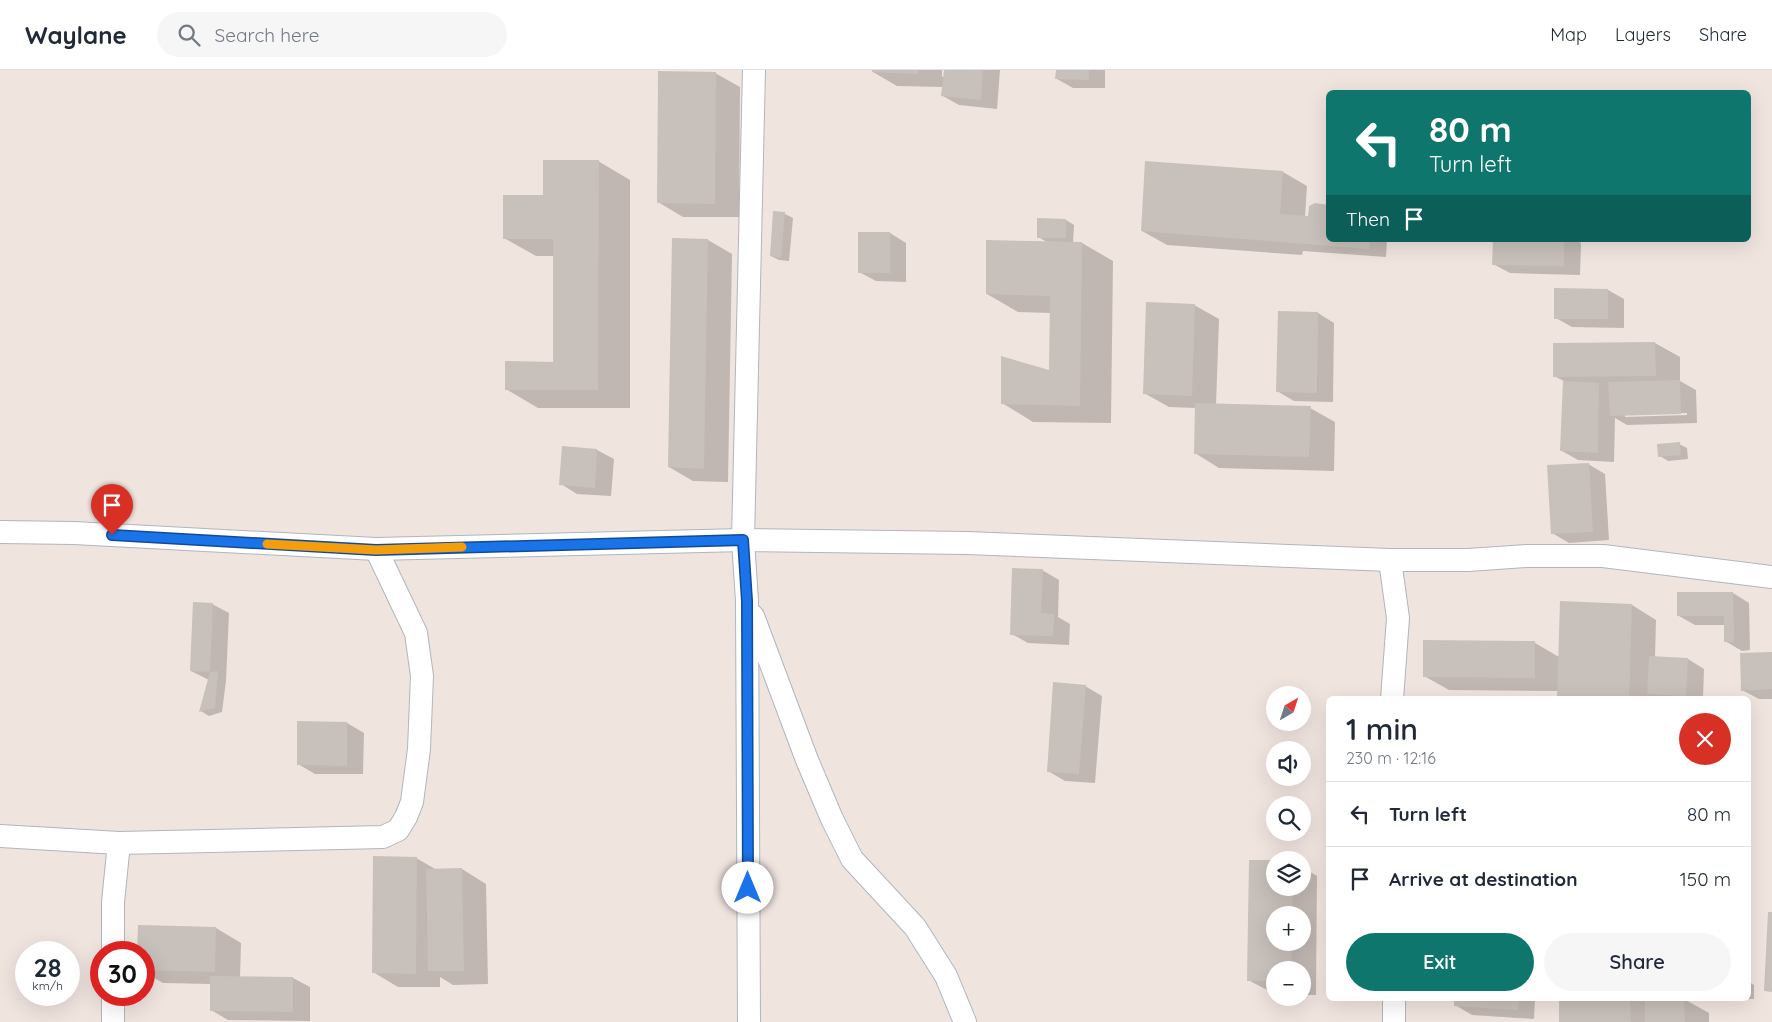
<!DOCTYPE html>
<meta charset="utf-8">
<style>
:root{--surface:#fff;--page:#f6f6f7;--text:#1f2937;--muted:#747a83;--line:#e0e1e3;--accent:#0f766e}
body{margin:0;font-family:Quicksand,sans-serif;background:var(--page);color:var(--text);height:100vh;display:flex;flex-direction:column;font-size:19px;white-space:nowrap}
*{box-sizing:border-box;margin:0}
p{font-size:16px;color:var(--muted)}
.icon{flex:none;width:28px;height:28px;fill:none;stroke:currentColor;stroke-width:2;stroke-linecap:round;stroke-linejoin:round}
.map{position:relative;flex:1;overflow:hidden}
.panel{position:absolute;left:1326px;top:626px;width:425px;height:305px;display:flex;flex-direction:column;background:var(--surface);border-radius:8px;box-shadow:0 5px 20px #0002}
.panel>*{flex:none}
.top-card{position:absolute;left:1326px;top:20px;width:425px;height:152px;border-radius:8px;box-shadow:0 5px 20px #0002;background:#0f766e;color:#fff;overflow:hidden}
.needle{width:32px;rotate:39deg}
.controls{position:absolute;left:1266px;top:616px;display:grid;gap:10px}
.controls a{display:grid;place-items:center;width:45px;height:45px;border-radius:50%;background:var(--surface);box-shadow:0 5px 20px #0002;font-size:25px}
.speed{position:absolute;left:15px;top:871px;display:flex;gap:10px;font-size:25px;font-weight:700;text-align:center}
.speed>*{display:grid;place-content:center;width:65px;height:65px;border-radius:50%;background:var(--surface);box-shadow:0 5px 20px #0002;line-height:1}
.speed small{font-size:12px;font-weight:400}
.speed .limit{border:8px solid #d22;background:#fff;color:#111}
.pin{position:absolute;display:grid;place-items:center;width:42px;height:42px;color:#fff;margin:-51px -21px;border-radius:50% 50% 50% 0;rotate:-45deg;box-shadow:0 0 5px #0007}
.pin .icon{rotate:45deg}
.me{position:absolute;width:55px;margin:-28px;rotate:0deg;stroke-linejoin:round;filter:drop-shadow(0 0 4px #0008)}
.turn{display:flex;align-items:center;gap:18px;height:105px;padding:0 20px;font-size:22px}
.turn .icon{width:65px;height:65px;stroke-width:2.5}
.turn b{display:block;font-size:35px;line-height:42px}
.then{display:flex;align-items:center;height:48px;padding:0 20px;background:#0003;gap:10px;font-size:19px}
.round{display:grid;place-items:center;flex:none;width:52px;height:52px;border-radius:26px;background:var(--page)}
.head{display:flex;align-items:center;justify-content:space-between;height:85px;padding:0 20px}
h1{font-size:30px;font-weight:600;line-height:38px}
.cta{display:flex;gap:10px;margin-top:auto;padding:10px 20px}
.cta a{flex:1;height:58px;border-radius:30px;background:var(--accent);color:#fff;font-size:20px;font-weight:600;line-height:58px;text-align:center}
.cta a+a{background:var(--page);color:var(--text)}
ul{padding:0;list-style:none}
li{display:flex;align-items:center;gap:15px;height:65px;padding:0 20px;border-top:1px solid var(--line)}
li div{flex:1}
li b{display:block;font-size:19px}
li em{font-style:normal}
header{display:flex;align-items:center;gap:30px;box-sizing:border-box;height:70px;padding:0 25px;background:var(--surface);border-bottom:1px solid var(--line)}
header strong{font-size:24px}
nav{display:flex;gap:28px;margin-inline-start:auto;font-size:18px}
.search{width:350px;height:45px;background:var(--page);display:flex;align-items:center;gap:12px;box-sizing:border-box;padding:0 18px;border-radius:28px;color:var(--muted);font-size:19px}
.map>svg:first-child{display:block}
.shadow{fill:#0003;fill-rule:evenodd}
.building{fill:#c8c0ba}
.lines{fill:none;stroke-linecap:round;stroke-linejoin:round}
.minor-casing{stroke:#afb6be;stroke-width:24}
.minor{stroke:#fff;stroke-width:22}
.route-casing{stroke:#114b97;stroke-width:12}
.route{stroke:#1a73e8;stroke-width:9}
.slow{stroke:#f59e0b;stroke-width:9}
</style>
<header>
<strong>Waylane</strong>
<div class="search"><svg class="icon" aria-label="search" viewBox="0 0 24 24"><circle cx="10" cy="10" r="6"/><path d="M15 15l6 6"/></svg>Search here</div>
<nav><a>Map</a><a>Layers</a><a>Share</a></nav>
</header>
<div class="map">
<svg width="1772" height="952" viewBox="0 0 1772 952">
<rect width="100%" height="100%" fill="#f0e4df"/>
<g class="shadow">
<polygon points="873,0 942,0 942,7 944,7 945,0 1000,0 997,39 959,35 943,26 943,17 897,16 873,2"/>
<polygon points="1057,0 1105,0 1105,18 1073,18 1057,9"/>
<polygon points="715,3 740,17 739,147 683,147 658,132"/>
<polygon points="598,91 630,110 630,338 538,338 506,319 555,293 555,186 536,186 504,168"/>
<polygon points="1283,102 1307,116 1305,147 1329,170 1387,170 1386,187 1303,181 1302,185 1167,175 1142,161"/>
<polygon points="775,143 785,144 793,148 789,191 779,190 771,186"/>
<polygon points="1066,150 1074,155 1073,173 1082,173 1113,191 1111,353 1033,352 1002,333 1050,302 1051,243 1018,242 987,224 1047,172 1038,167"/>
<polygon points="890,163 906,173 906,212 876,211 859,202"/>
<polygon points="673,169 708,170 732,184 728,412 693,411 669,397"/>
<polygon points="1494,170 1575,170 1581,173 1580,205 1510,203 1493,194"/>
<polygon points="1608,220 1624,229 1624,258 1572,257 1556,248"/>
<polygon points="1194,235 1219,249 1216,335 1310,338 1335,352 1334,401 1219,398 1195,383 1196,338 1169,337 1144,323"/>
<polygon points="1318,243 1334,253 1333,332 1294,331 1277,321"/>
<path d="M1655 273 1680 287V311L1696 320 1697 353 1627 355 1615 348 1614 392 1578 390 1562 381 1564 311 1554 306V274ZM1687 343V345L1625 347V345Z"/>
<polygon points="1679,374 1687,378 1688,389 1668,391 1660,386"/>
<polygon points="564,377 597,380 614,389 611,426 577,424 561,414"/>
<polygon points="1588,394 1605,404 1609,470 1569,473 1552,463"/>
<polygon points="1042,500 1059,510 1058,547 1070,554 1069,575 1028,573 1012,564"/>
<polygon points="1733,523 1749,533 1750,580 1742,581 1725,571 1725,555 1695,555 1679,546"/>
<polygon points="212,534 229,543 226,611 222,642 209,646 201,641 209,610 191,601"/>
<polygon points="1632,535 1656,550 1655,588 1688,589 1704,599 1703,629 1657,629 1653,627 1653,629 1558,629 1558,621 1449,620 1424,606 1535,573 1559,587"/>
<polygon points="1772,584 1772,629 1759,629 1742,620"/>
<polygon points="1085,616 1102,626 1095,713 1065,711 1048,701"/>
<polygon points="298,652 347,653 364,663 363,704 315,704 298,694"/>
<polygon points="416,788 437,800 462,799 486,814 488,914 453,915 440,907 440,917 398,917 373,902"/>
<path d="M1275 791V818H1302V797L1317 806 1316 925H1302V900H1275V924L1248 910ZM1275 845H1302V872H1275Z"/>
<polygon points="139,856 216,858 241,873 240,908 293,908 310,917 310,951 228,950 211,940 211,914 163,913 144,902 144,882 138,882"/>
<polygon points="1749,912 1754,915 1754,929 1726,929 1749,929"/>
<polygon points="1456,929 1535,929 1534,949 1472,945 1455,935"/>
<polygon points="1561,929 1684,929 1709,943 1709,952 1561,952"/>
</g>
<g class="building">
<polygon points="872,0 918,0 918,4 872,2"/>
<polygon points="944,0 983,0 981,30 941,26"/>
<polygon points="1056,0 1089,0 1089,10 1055,9"/>
<polygon points="658,1 716,2 715,134 657,133"/>
<polygon points="543,90 599,90 598,320 505,320 505,291 553,292 553,169 503,169 503,125 543,125"/>
<polygon points="1145,91 1283,101 1280,144 1308,146 1309,136 1315,133 1329,135 1329,170 1370,170 1369,179 1141,161"/>
<polygon points="773,141 785,142 781,188 770,186"/>
<polygon points="1037,148 1066,149 1066,168 1037,168"/>
<rect x="858" y="162" width="32" height="41"/>
<polygon points="672,168 708,169 704,399 668,397"/>
<polygon points="986,170 1082,172 1080,336 1001,334 1001,286 1049,300 1050,226 986,224"/>
<polygon points="1493,170 1564,170 1564,196 1492,195"/>
<polygon points="1554,218 1608,219 1608,249 1554,249"/>
<polygon points="1146,232 1195,234 1192,326 1143,324"/>
<polygon points="1278,241 1318,242 1317,323 1276,322"/>
<polygon points="1655,272 1656,306 1553,307 1553,273"/>
<polygon points="1680,310 1681,344 1610,346 1608,312"/>
<polygon points="1563,311 1599,313 1598,383 1560,381"/>
<polygon points="1195,333 1311,336 1309,387 1194,384"/>
<polygon points="1680,372 1681,385 1658,387 1657,374"/>
<polygon points="562,376 597,379 595,418 559,415"/>
<polygon points="1589,393 1593,462 1551,464 1547,395"/>
<polygon points="1012,498 1043,499 1041,543 1054,544 1053,566 1010,565"/>
<polygon points="1677,522 1733,522 1734,572 1724,572 1724,546 1677,546"/>
<polygon points="1560,531 1632,534 1629,629 1557,629"/>
<polygon points="193,532 213,533 210,602 190,601"/>
<polygon points="1423,570 1535,571 1535,608 1423,607"/>
<polygon points="1772,582 1772,619 1741,621 1740,583"/>
<polygon points="1649,586 1688,588 1686,626 1647,624"/>
<polygon points="218,601 215,638 199,642 210,602"/>
<polygon points="1053,612 1086,615 1079,704 1047,702"/>
<polygon points="297,651 347,652 347,696 297,695"/>
<polygon points="373,786 417,787 416,904 372,903"/>
<polygon points="1249,790 1275,790 1275,818 1293,818 1292,845 1275,845 1275,872 1292,872 1291,900 1275,900 1275,911 1247,911"/>
<polygon points="462,798 464,901 428,901 426,799"/>
<polygon points="1768,842 1772,842 1772,922 1764,921"/>
<polygon points="138,855 216,857 215,902 144,900 144,882 137,882"/>
<polygon points="210,906 293,907 293,942 210,941"/>
<polygon points="1454,929 1519,929 1518,940 1454,936"/>
<polygon points="1559,929 1630,929 1631,952 1559,952"/>
<polygon points="1645,929 1684,929 1685,952 1645,952"/>
</g>
<g class="lines">
<g class="minor-casing">
<g id="minor">
<polyline points="0,462 74,463 376,479 743,470 967,473 1390,490 1468,490 1527,486 1603,486 1772,507"/>
<polyline points="1390,490 1398,548 1392,629"/>
<polyline points="753,546 807,690 832,749 852,789 915,857 946,906 965,952"/>
<polyline points="0,766 119,773 383,767 398,760 406,747 412,732 419,679 422,606 416,563 376,479"/>
<polyline points="113,882 113,832 119,773"/>
<polyline points="113,925 113,952"/>
<polyline points="749,952 747,531 743,470 754,0"/>
<polyline points="1394,952 1394,929"/>
</g>
</g>
<use href="#minor" class="minor"/>
</g>
<g class="lines">
<g class="route-casing">
<polyline id="route" points="112,465 376,480 743,470 747,531 748,818"/>
</g>
<use href="#route" class="route"/>
<polyline class="slow" points="267,474 376,480 462,477"/>
</g>
</svg>
<div class="controls">
<a><svg class="needle" viewBox="-14 -14 28 28"><path d="M0-13l5 13h-10z" fill="#e53935"/><path d="M0 13l5-13h-10z" fill="#747a83"/></svg></a>
<a><svg class="icon" aria-label="sound" viewBox="0 0 24 24"><path d="M4 9h4l5-4v14l-5-4H4zM17 9q2 3 0 6"/></svg></a>
<a><svg class="icon" aria-label="search" viewBox="0 0 24 24"><circle cx="10" cy="10" r="6"/><path d="M15 15l6 6"/></svg></a>
<a><svg class="icon" aria-label="layers" viewBox="0 0 24 24"><path d="M12 4l9 5-9 5-9-5zM3 14l9 5 9-5"/></svg></a>
<a>+</a>
<a>−</a>
</div>
<div class="speed"><div>28<small>km/h</small></div><div class="limit">30</div></div>
<div class="pin" style="left:112px;top:465px;background:#d93025"><svg class="icon" aria-label="arrive" viewBox="0 0 24 24"><path d="M6 21V4h12l-3 4 3 4H6"/></svg></div>
<svg class="me" style="left:748px;top:818px" viewBox="-20 -20 40 40"><circle r="19" fill="#fff"/><path d="M0-13L10 11 0 6-10 11z" fill="#1a73e8"/></svg>
<div class="top-card">
<div class="turn"><svg class="icon" aria-label="left" viewBox="0 0 24 24"><path d="M17 20v-9H6M10 6l-5 5 5 5"/></svg><div><b>80 m</b>Turn left</div></div>
<div class="then">Then<svg class="icon" aria-label="arrive" viewBox="0 0 24 24"><path d="M6 21V4h12l-3 4 3 4H6"/></svg></div>
</div>
<section class="panel">
<div class="head"><div><h1>1 min</h1><p>230 m · 12:16</p></div><a class="round" style="background:#d93025;color:#fff"><svg class="icon" aria-label="close" viewBox="0 0 24 24"><path d="M6 6l12 12M18 6L6 18"/></svg></a></div>
<ul>
<li><svg class="icon" aria-label="left" viewBox="0 0 24 24"><path d="M17 20v-9H6M10 6l-5 5 5 5"/></svg><div><b>Turn left</b></div><em>80 m</em></li>
<li><svg class="icon" aria-label="arrive" viewBox="0 0 24 24"><path d="M6 21V4h12l-3 4 3 4H6"/></svg><div><b>Arrive at destination</b></div><em>150 m</em></li>
</ul>
<div class="cta"><a>Exit</a><a>Share</a></div>
</section>
</div>
